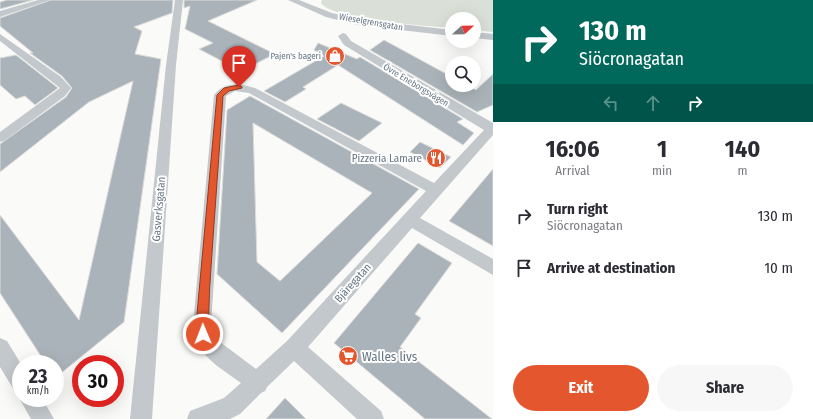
<!DOCTYPE html>
<meta charset="utf-8">
<style>
:root{--surface:#fff;--page:#f7f7f7;--text:#2b2b33;--muted:#7c7c81;--accent:#e4572e}
body{margin:0;font-family:"Fira Sans Condensed",sans-serif;background:var(--page);color:var(--text);height:100vh;display:flex;flex-direction:column;font-size:15px;white-space:nowrap}
*{box-sizing:border-box;margin:0}
p{font-size:13px;color:var(--muted)}
.icon{flex:none;width:22px;height:22px;fill:none;stroke:currentColor;stroke-width:2;stroke-linecap:round;stroke-linejoin:round}
.map{position:relative;flex:1;overflow:hidden}
.drawer{display:flex;flex-direction:column;background:var(--surface);width:320px}
.drawer>*{flex:none}
.top-card{background:#00695c;color:#fff;overflow:hidden}
.needle{width:26px;rotate:68deg}
.tools{position:absolute;left:445px;top:12px;display:grid;gap:8px}
.tools a{display:grid;place-items:center;width:36px;height:36px;border-radius:50%;background:var(--surface);box-shadow:0 4px 16px #0002;font-size:20px}
.speed{position:absolute;left:12px;top:355px;display:flex;gap:8px;font-size:20px;font-weight:700;text-align:center}
.speed>*{display:grid;place-content:center;width:52px;height:52px;border-radius:50%;background:var(--surface);box-shadow:0 4px 16px #0002;line-height:1}
.speed small{font-size:10px;font-weight:400}
.speed .limit{border:6px solid #d22;background:#fff;color:#111}
.pin{position:absolute;display:grid;place-items:center;width:34px;height:34px;color:#fff;margin:-41px -17px;border-radius:50% 50% 50% 0;rotate:-45deg;box-shadow:0 0 4px #0007}
.pin .icon{rotate:45deg}
.me{position:absolute;width:44px;margin:-22px;rotate:359deg;stroke-linejoin:round;filter:drop-shadow(0 0 3px #0008)}
.turn{display:flex;align-items:center;gap:14px;height:84px;padding:0 20px;font-size:18px}
.turn .icon{width:52px;height:52px;stroke-width:2.5}
.turn b{display:block;font-size:28px;line-height:34px}
.lanes{display:flex;align-items:center;height:38px;padding:0 20px;background:#0003;justify-content:center;gap:20px;direction:ltr}
.lanes .off{opacity:.35}
.eta{display:flex;justify-content:space-evenly;align-items:center;height:68px;text-align:center}
.eta b{font-size:24px;font-weight:700;line-height:28px}
.button{display:flex;gap:8px;margin-top:auto;padding:8px 20px}
.button a{flex:1;height:46px;border-radius:24px;background:var(--accent);color:#fff;font-size:16px;font-weight:700;line-height:46px;text-align:center}
.button a+a{background:var(--page);color:var(--text)}
ul{padding:0;list-style:none}
li{display:flex;align-items:center;gap:12px;height:52px;padding:0 20px}
li div{flex:1}
li b{display:block;font-size:15px}
li em{font-style:normal}
main{display:flex;flex:1;min-height:0}
.map>svg:first-child{display:block}
.green{fill:#dadfd7}
.building{fill:#aab3b9;stroke:#dcdcda;fill-rule:evenodd}
.lines{fill:none;stroke-linecap:round;stroke-linejoin:round}
.minor{fill:#c3c8cc;fill-rule:evenodd}
.route{fill:#e4572e;stroke:#94391e}
.labels{text-anchor:middle;dominant-baseline:central;stroke-width:4;stroke-linejoin:round;paint-order:stroke}
.far-street-label{font-size:9px;fill:#657683;stroke:#fff}
.far-poi-label{font-size:9px;fill:#657683;stroke:#fff;text-anchor:end}
.poi-label{font-size:11px;fill:#657683;stroke:#fff;text-anchor:end}
.street-label{font-size:11px;fill:#657683;stroke:#fff}
.near-poi-label{font-size:13px;fill:#657683;stroke:#fff;text-anchor:start}
</style>
<main>
<div class="map">
<svg width="493" height="419" viewBox="0 0 493 419">
<rect width="100%" height="100%" fill="#fafaf8"/>
<path class="green" d="M322 0H493V32L474 30V19H452V28C429 26 332 20 321 3Z"/>
<g class="building">
<polygon points="7,0 33,0 0,9 0,2"/>
<polygon points="51,0 173,0 172,13 134,27 142,31 135,54 161,59 124,322 55,378 55,364 46,364 0,293 0,215 79,320 133,81 89,102 0,172 0,144 66,97 72,88 62,76 30,53 33,53 0,26 0,18"/>
<polygon points="184,0 257,0 208,21 275,54 245,69 237,69 199,49 213,43 185,29 190,6 184,8"/>
<polygon points="384,40 452,77 452,85 467,85 476,90 493,74 493,105 477,112 370,50"/>
<polygon points="318,43 357,59 360,57 463,119 457,122 474,133 463,145 338,65 303,87 306,89 285,102 264,91 324,56 314,50"/>
<polygon points="16,55 58,88 35,105 25,96 16,99 0,85 0,58"/>
<path d="M250 96 419 189 282 333 217 274 227 110ZM253 123 372 193 280 281 257 262Z"/>
<polygon points="341,103 382,123 359,141 317,119"/>
<polygon points="420,142 451,157 440,168 410,152"/>
<polygon points="493,169 493,246 449,221"/>
<polygon points="418,243 452,263 415,314 421,318 400,347 492,419 425,419 334,343"/>
<polygon points="285,398 306,419 266,419"/>
</g>
<g class="lines">
<g class="minor">
<polygon points="38,0 50,0 0,17 0,11"/>
<polygon points="175,0 183,0 176,65 152,419 130,419 166,65"/>
<polygon points="288,0 299,0 332,13 358,19 452,30 452,36 358,25 326,17"/>
<polygon points="474,32 493,34 493,40 474,38"/>
<path d="M343 33 346 34 351 41 493 123V135L420 218 493 259V275L412 228 308 347 381 411 384 419H357L294 361 267 387 265 391 261 393 240 414 230 419H187L190 411 224 398 241 383C217 365 197 357 193 325L214 95C224 81 243 83 257 89L434 183 484 130 344 45 338 36ZM235 91 249 93 426 191 287 341 256 369 216 339 211 325 226 96Z"/>
<polygon points="0,34 61,77 71,88 65,96 4,141 0,142 0,132 60,88 0,41"/>
<polygon points="0,338 7,341 21,364 21,393 14,390 0,367"/>
<polygon points="21,394 21,398 42,398 54,419 31,419 19,398"/>
</g>
</g>
<path class="route" d="M239 85 242 87V88L229 91 223 96C219 158 214 220 210 283 209 293 209 331 207 337L203 339 199 337 196 325 217 95 224 88Z"/>
<defs>
<g id="shop-disc" transform="scale(1)"><circle r="9.5" fill="#e4572e" stroke="#fff"/><path d="M-5-2.5h2.3a2.7 3.5 0 0 1 5.4 0H5L5.5 6h-11ZM-1.5-2.5h3a1.5 2.3 0 0 0-3 0Z" fill="#fff"/></g>
<g id="restaurant-disc" transform="scale(1)"><circle r="9.5" fill="#e4572e" stroke="#fff"/><path d="M-5-6h1v4h1v-4h1v4h1v-4h1v5L-1.5 .5V6h-2V.5L-5-1ZM5-6V6H3V1.5H1.5Q1.5-4 5-6Z" fill="#fff"/></g>
<g id="supermarket-disc" transform="scale(1)"><circle r="9.5" fill="#e4572e" stroke="#fff"/><path d="M-6-5.5h2.5l.6 2H6L4.5 2H-2.5L-4.4-4H-6ZM-1.5 3.2a1.3 1.3 0 1 0 .1 0ZM3 3.2a1.3 1.3 0 1 0 .1 0Z" fill="#fff"/></g>
</defs>
<g fill-rule="evenodd">
<use href="#shop-disc" x="335" y="56"/>
<use href="#restaurant-disc" x="436" y="158"/>
<use href="#supermarket-disc" x="348" y="356"/>
</g>
<g class="labels">
<g class="far-street-label">
<text transform="translate(371 22) rotate(10)">Wieselgrensgatan</text>
<text transform="translate(416 85) rotate(31)">Övre Eneborgsvägen</text>
</g>
<g class="far-poi-label">
<text x="321" y="56">Pajen's bageri</text>
</g>
<g class="poi-label">
<text x="422" y="158">Pizzeria Lamare</text>
</g>
<g class="street-label">
<text transform="translate(159 209) rotate(-85)">Gasverksgatan</text>
<text transform="translate(353 283) rotate(-48)">Bjäregatan</text>
</g>
<g class="near-poi-label">
<text x="362" y="356">Walles livs</text>
</g>
</g>
</svg>
<div class="tools">
<a><svg class="needle" viewBox="-14 -14 28 28"><path d="M0-13l5 13h-10z" fill="#e53935"/><path d="M0 13l5-13h-10z" fill="#7c7c81"/></svg></a>
<a><svg class="icon" aria-label="search" viewBox="0 0 24 24"><circle cx="10" cy="10" r="6"/><path d="M15 15l6 6"/></svg></a>
</div>
<div class="speed"><div>23<small>km/h</small></div><div class="limit">30</div></div>
<div class="pin" style="left:239px;top:87px;background:#d93025"><svg class="icon" aria-label="arrive" viewBox="0 0 24 24"><path d="M6 21V4h12l-3 4 3 4H6"/></svg></div>
<svg class="me" style="left:203px;top:334px" viewBox="-20 -20 40 40"><circle r="17" fill="#e4572e" stroke="#fff" stroke-width="3"/><path d="M0-11L8 9 0 5-8 9z" fill="#fff"/></svg>
</div>
<section class="drawer">
<div class="top-card">
<div class="turn"><svg class="icon" aria-label="right" viewBox="0 0 24 24"><path d="M7 20v-9h11M14 6l5 5-5 5"/></svg><div><b>130 m</b>Siöcronagatan</div></div>
<div class="lanes"><svg class="icon off" aria-label="left" viewBox="0 0 24 24"><path d="M17 20v-9H6M10 6l-5 5 5 5"/></svg><svg class="icon off" aria-label="ahead" viewBox="0 0 24 24"><path d="M12 20V5M6 11l6-6 6 6"/></svg><svg class="icon" aria-label="right" viewBox="0 0 24 24"><path d="M7 20v-9h11M14 6l5 5-5 5"/></svg></div>
</div>
<div class="eta">
<div><b>16:06</b><p>Arrival</p></div>
<div><b>1</b><p>min</p></div>
<div><b>140</b><p>m</p></div>
</div>
<ul>
<li><svg class="icon" aria-label="right" viewBox="0 0 24 24"><path d="M7 20v-9h11M14 6l5 5-5 5"/></svg><div><b>Turn right</b><p>Siöcronagatan</p></div><em>130 m</em></li>
<li><svg class="icon" aria-label="arrive" viewBox="0 0 24 24"><path d="M6 21V4h12l-3 4 3 4H6"/></svg><div><b>Arrive at destination</b></div><em>10 m</em></li>
</ul>
<div class="button"><a>Exit</a><a>Share</a></div>
</section>
</main>
